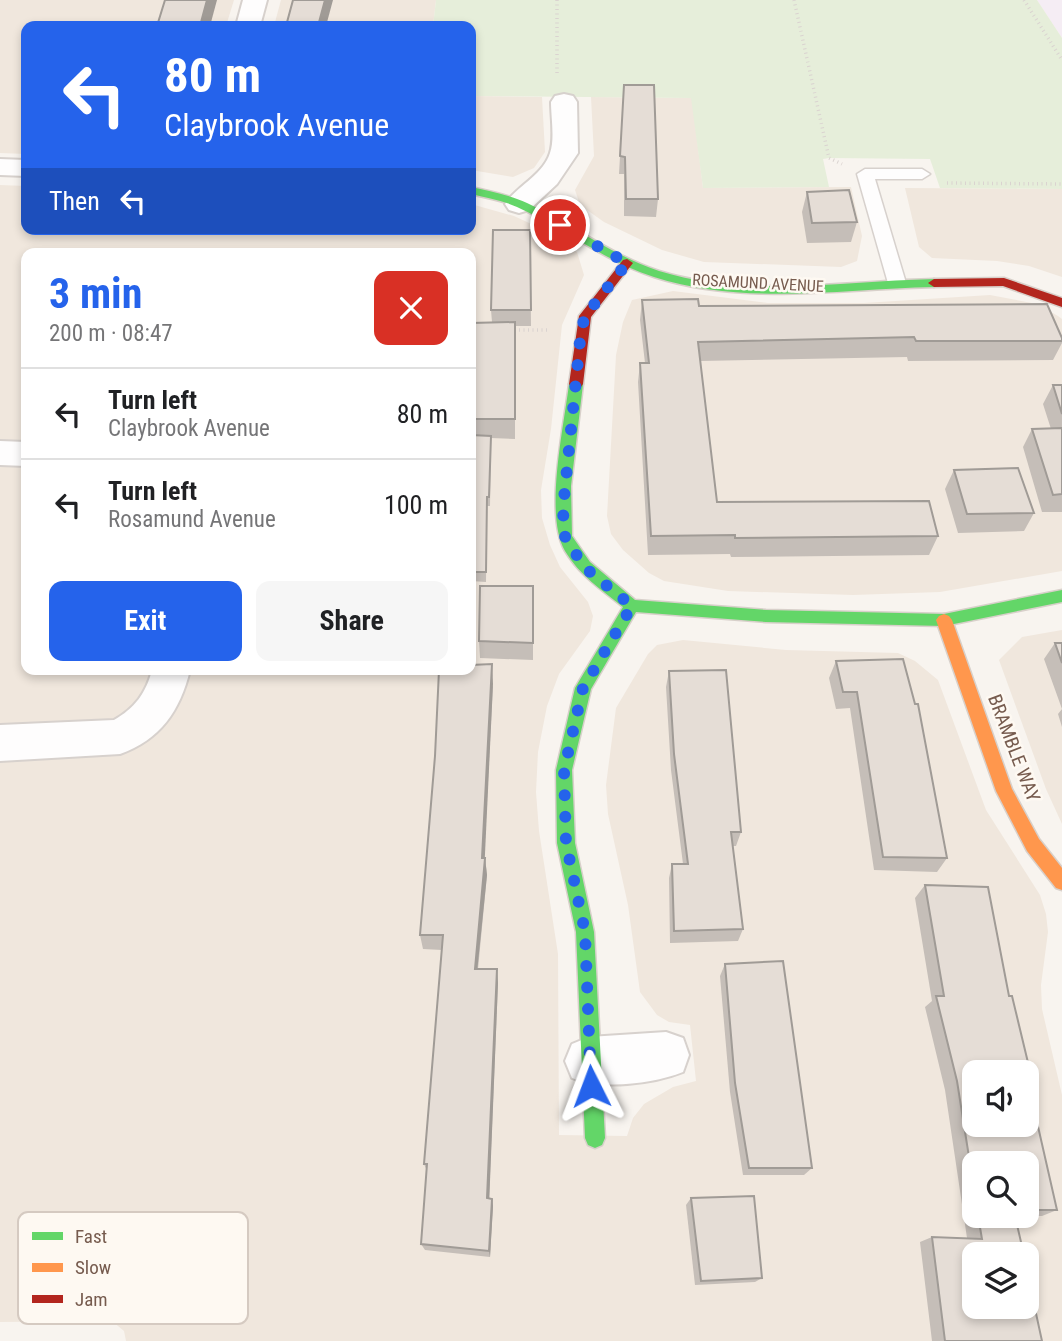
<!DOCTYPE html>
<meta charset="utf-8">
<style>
:root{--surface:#fff;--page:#f6f6f6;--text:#202124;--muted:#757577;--line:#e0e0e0;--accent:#2563eb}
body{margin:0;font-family:"Roboto Condensed",sans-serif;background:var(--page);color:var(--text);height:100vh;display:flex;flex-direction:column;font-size:26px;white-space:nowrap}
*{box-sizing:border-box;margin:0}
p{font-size:23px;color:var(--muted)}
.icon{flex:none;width:38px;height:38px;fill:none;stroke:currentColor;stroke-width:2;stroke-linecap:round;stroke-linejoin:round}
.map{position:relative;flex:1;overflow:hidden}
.drawer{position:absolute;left:21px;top:248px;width:455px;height:427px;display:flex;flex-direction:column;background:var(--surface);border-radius:14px;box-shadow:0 4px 10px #0003}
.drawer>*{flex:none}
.hud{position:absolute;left:21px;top:21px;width:455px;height:214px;border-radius:14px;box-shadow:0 4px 10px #0003;background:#2563eb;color:#fff;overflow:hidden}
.tools{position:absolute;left:962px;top:1060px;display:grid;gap:14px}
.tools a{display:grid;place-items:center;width:77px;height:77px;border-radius:14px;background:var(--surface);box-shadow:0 4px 10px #0003;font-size:35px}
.pin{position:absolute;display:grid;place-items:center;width:60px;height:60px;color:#fff;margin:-30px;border:4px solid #fff;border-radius:50%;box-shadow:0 2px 7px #0007}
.me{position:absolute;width:77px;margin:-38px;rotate:357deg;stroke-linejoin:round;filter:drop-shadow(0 0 5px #0008)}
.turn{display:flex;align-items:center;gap:24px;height:147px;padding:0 28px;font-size:32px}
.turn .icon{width:91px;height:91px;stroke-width:2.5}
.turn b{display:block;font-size:49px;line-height:60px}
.then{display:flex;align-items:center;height:66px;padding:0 28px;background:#0003;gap:14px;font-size:26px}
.round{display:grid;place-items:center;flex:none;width:74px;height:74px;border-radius:14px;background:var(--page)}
.headline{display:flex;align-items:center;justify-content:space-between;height:119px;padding:0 28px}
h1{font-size:42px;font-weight:700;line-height:52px;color:var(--accent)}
.cta{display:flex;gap:14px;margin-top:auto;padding:14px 28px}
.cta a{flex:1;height:80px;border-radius:14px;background:var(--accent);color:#fff;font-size:28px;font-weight:700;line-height:80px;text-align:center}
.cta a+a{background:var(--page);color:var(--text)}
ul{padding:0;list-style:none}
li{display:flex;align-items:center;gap:21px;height:91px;padding:0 28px;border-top:2px solid var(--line)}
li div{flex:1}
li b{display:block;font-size:26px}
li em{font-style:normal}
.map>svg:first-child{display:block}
.residential{fill:#f0e7dd;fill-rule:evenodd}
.education{fill:#f5edf4}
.green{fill:#e6eeda}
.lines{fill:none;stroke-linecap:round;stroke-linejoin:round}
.lane-casing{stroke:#d7d1cd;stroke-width:3}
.street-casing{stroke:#d7d1cd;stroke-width:4}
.fast-casing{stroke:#d8d0ca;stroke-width:3}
.slow-casing{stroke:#d8d0ca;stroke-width:3}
.jam-casing{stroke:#d8d0ca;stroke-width:3}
.path{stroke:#dad3d0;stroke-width:3.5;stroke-dasharray:1 3.5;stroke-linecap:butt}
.lane{fill:#fefdfd;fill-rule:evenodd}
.street{fill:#fefdfd;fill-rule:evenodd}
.fast{fill:#63d668;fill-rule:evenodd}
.slow{fill:#ff974d;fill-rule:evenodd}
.jam{fill:#b3261e;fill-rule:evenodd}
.wall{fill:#c5beb8}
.shaded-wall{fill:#a09b96}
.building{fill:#e5ddd6;stroke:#a09b96;stroke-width:2}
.route{stroke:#2563eb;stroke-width:12;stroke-dasharray:0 21.6}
.labels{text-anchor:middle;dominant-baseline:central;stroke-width:5;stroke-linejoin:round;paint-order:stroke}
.far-street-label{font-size:16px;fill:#765b4e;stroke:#fef9f2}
.street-label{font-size:19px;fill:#765b4e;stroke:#fef9f2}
.key{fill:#fef9f2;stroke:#d5cac1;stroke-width:2}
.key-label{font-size:19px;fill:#765b4e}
</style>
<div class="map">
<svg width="1062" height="1341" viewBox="0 0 1062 1341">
<rect width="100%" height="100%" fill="#f8f4ef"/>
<g class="residential">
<polygon points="0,0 234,0 226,26 26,26 26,154 0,153"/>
<polygon points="281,0 436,0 433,26 274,26"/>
<polygon points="471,96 542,97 545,152 534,168 513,177 471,170"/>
<polygon points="591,97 692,98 703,188 851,187 862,236 857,261 841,267 704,262 662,250 604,222 580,205 575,190 594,156"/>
<path d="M0 185 26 186V229H471V204L514 216 540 228 577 252 584 275 562 325 551 429 541 490 542 518 550 545 560 567 588 602 593 616 590 631 559 674 547 706 538 752 536 792 539 831 558 954 559 1135 627 1136 633 1118 644 1104 673 1087 696 1081 690 1025 669 1022 657 1015 640 992 628 905 608 814 606 785 616 708 648 654 657 645 683 640 786 650 898 653 915 661 938 680 986 810 1040 895 1046 914 1048 932 1041 985 1042 1009 1062 1095V1341H126L124 1331 112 1321 0 1322ZM26 254H471V670H26ZM975 1073H1027V1125H975ZM975 1164H1027V1216H975ZM975 1255H1027V1307H975Z"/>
<polygon points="905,188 1062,189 1062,277 1029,266 997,261 932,258 919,247"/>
<polygon points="673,291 768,303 864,303 990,295 1037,304 1058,316 1062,319 1062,571 940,592 853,595 728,591 664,581 649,573 623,550 611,534 607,516 616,355 623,322 632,300"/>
<polygon points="1062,630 1062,824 1046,789 999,660 1022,637"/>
</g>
<polygon class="education" points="1037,0 1062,0 1062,38"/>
<polygon class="green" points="436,0 1037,0 1062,38 1062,189 940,188 930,159 829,158 823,159 829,187 703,188 691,98 471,96 471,26 433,26"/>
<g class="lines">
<g class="lane-casing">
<polygon id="lane" points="865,169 922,169 930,174 922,179 875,179 906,283 903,287 891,287 888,283 857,174"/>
</g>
<g class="street-casing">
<g id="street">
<polygon points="243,0 267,0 260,26 236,26"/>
<path d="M564 94 573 96 577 102 578 153 557 184 529 210 519 213 509 210 505 204C517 186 543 175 550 153 555 139 551 117 551 102L555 96Z"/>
<polygon points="0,159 26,160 26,176 0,175"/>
<polygon points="0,441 26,442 26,466 0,465"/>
<path d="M152 670H190C180 711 160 740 120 754L0 761V725L114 720C135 708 146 693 152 670Z"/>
<path d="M666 1032 683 1038 689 1055 683 1072C653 1084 602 1090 572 1078L565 1061 572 1044 589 1037Z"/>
</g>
</g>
<g class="fast-casing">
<g id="fast">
<path d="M471 187C489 191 510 195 527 203 572 224 611 255 659 271 746 298 845 281 934 279L940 283 934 287C842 289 743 306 654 277 604 261 564 228 517 207 502 200 486 198 471 194Z"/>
<path d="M576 379 583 384 571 486 572 536 590 562 635 600 766 610 944 614 1062 590V602L944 626 766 622 636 612 591 689 572 770 575 843 594 932 605 1138 602 1145 595 1148 588 1145 585 1138 576 932 557 843 556 770 575 688 623 607C602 590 579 575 565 551 544 515 564 426 569 384Z"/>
</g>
</g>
<g class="slow-casing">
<polygon id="slow" points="944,614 949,616 952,620 1012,789 1039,839 1062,868 1062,890 1056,888 1027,851 996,791 936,620 939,616"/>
</g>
<g class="jam-casing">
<g id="jam">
<polygon points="627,259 633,263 591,317 583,384 581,387 571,387 569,384 579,316 623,260"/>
<polygon points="1004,278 1062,298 1062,307 1003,286 934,287 928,283 934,279"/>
</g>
</g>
<g class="path">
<polyline points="557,0 557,74"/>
<polyline points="794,0 829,158 842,164"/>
<polyline points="1024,0 1062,60"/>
<polyline points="947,183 1062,184"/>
<polyline points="510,330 547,330"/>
</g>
<use href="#lane" class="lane"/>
<use href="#street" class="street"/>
<use href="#fast" class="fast"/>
<use href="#slow" class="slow"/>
<use href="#jam" class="jam"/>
</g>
<g class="wall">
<polygon points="624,85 658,199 656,217 624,216 624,174 619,174"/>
<polygon points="807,192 857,222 851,242 807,243 802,212"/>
<polygon points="530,230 531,326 515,326 515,439 491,438 490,506 487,506 486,582 471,581 471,331 492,322 491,310"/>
<polygon points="642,300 699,306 1062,338 1062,343 1053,360 908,361 907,357 700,361 717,502 938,536 929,555 731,557 730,554 648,555 638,382 640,363 645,363 640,320"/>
<polygon points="1053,385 1062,385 1062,512 1042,512 1023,447 1032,429 1051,429 1043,404"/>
<polygon points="954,470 1034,513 1024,531 958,533 945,489"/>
<polygon points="533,586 533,660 480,658 479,641"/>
<polygon points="1055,643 1062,643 1062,727 1058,714 1062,709 1044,659"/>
<polygon points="903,659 947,858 937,872 874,870 850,708 836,709 829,678 836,661"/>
<polygon points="669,671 741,832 736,846 733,846 743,929 738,941 670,943 669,878 672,864 683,864 671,770 666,687"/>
<polygon points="493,684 484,858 485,858 487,875 478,969 497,969 498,983 489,1199 492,1199 493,1206 490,1257 425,1250 421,1244 427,1171 424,1164 442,950 423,949 420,935"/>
<polygon points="925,885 1009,996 1031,1075 1027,1077 1027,1073 975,1073 1057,1210 1042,1216 1027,1216 1027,1164 975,1164 975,1216 1015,1216 1042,1341 932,1341 920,1242 932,1237 967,1238 945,1090 925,1007 932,1001 915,898"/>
<polygon points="725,964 812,1168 804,1175 743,1175 730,1092 720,976"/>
<polygon points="691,1198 762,1278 755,1282 695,1285 686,1205"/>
</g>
<g class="shaded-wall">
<polygon points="207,0 217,0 210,26 200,26"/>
<polygon points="325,0 333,0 326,26 318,26"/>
<polygon points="492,664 493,684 484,875 482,858"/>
<polygon points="485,858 487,875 476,982 475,969"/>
<polygon points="497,969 498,983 489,1206 487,1198"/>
<polygon points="492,1199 493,1206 490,1257 489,1251"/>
</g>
<g class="building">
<polygon points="165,0 207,0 200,26 157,26"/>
<polygon points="293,0 325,0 318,26 286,26"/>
<polygon points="624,85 654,85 658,199 626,199 625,157 620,156"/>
<polygon points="849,190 857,222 812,223 807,192"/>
<polygon points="493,230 530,230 531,310 491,310"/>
<polygon points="698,299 699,306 1047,304 1062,338 1062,341 916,341 914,337 698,342 717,502 929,501 938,536 735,538 735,535 651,536 640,363 649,363 642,300"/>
<polygon points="515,322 515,419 471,419 471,323"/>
<polygon points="1053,385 1062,385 1062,414"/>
<polygon points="1062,428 1062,494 1053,495 1032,429"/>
<polygon points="471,435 491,436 489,497 487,497 486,572 471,572"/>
<polygon points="1018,468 1034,513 967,514 954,470"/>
<polygon points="480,586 533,586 533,643 479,641"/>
<polygon points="1055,643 1062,643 1062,663"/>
<polygon points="903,659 915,704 918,704 947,858 883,857 857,692 843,692 836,661"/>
<polygon points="492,664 482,858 485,858 475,969 497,969 487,1198 492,1199 489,1251 421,1244 427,1164 424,1164 443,935 420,935 435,756 439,670 471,670 471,665"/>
<polygon points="726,670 741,832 731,832 743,929 674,931 672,864 688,864 674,754 669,671"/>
<polygon points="925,885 988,887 1009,996 1012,996 1031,1075 1027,1075 1027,1073 975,1073 975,1125 1027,1125 1027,1078 1057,1210 1027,1210 1027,1164 975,1164 975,1195 957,1081 936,996 944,996"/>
<polygon points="783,961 812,1168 749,1168 735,1083 725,964"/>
<polygon points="754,1196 762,1278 701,1281 691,1198"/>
<polygon points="978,1216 1015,1216 1024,1255 975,1255 975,1307 1027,1307 1027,1272 1042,1341 945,1341 932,1237 982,1239"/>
</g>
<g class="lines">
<polyline class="route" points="560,225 627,263 585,316 581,331 563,508 564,535 584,567 632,606 583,688 564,770 566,843 585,932 591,1086"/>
</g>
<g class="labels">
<g class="far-street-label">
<text transform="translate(758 283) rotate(3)">ROSAMUND AVENUE</text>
</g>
<g class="street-label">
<text transform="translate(1014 748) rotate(69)">BRAMBLE WAY</text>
</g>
</g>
<rect x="18" y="1212" width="230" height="112" rx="10" class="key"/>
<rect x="32" y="1232" width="31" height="8" fill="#63d668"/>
<rect x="32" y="1263" width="31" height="9" fill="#ff974d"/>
<rect x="32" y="1295" width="31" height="8" fill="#b3261e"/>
<g class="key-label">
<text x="75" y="1243">Fast</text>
<text x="75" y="1274">Slow</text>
<text x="75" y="1306">Jam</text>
</g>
</svg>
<div class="tools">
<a><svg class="icon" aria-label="sound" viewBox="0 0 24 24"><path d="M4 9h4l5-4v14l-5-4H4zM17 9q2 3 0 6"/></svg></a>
<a><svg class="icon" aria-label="search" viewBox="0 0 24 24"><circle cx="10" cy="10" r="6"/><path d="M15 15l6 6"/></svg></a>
<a><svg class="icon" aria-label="layers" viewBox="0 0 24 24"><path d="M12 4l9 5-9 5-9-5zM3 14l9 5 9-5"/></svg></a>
</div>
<div class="pin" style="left:560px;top:225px;background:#d93025"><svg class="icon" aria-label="arrive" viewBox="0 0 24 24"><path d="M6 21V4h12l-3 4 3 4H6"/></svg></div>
<svg class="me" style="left:591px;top:1086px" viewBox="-20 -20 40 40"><path d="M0-17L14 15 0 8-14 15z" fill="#2563eb" stroke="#fff" stroke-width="4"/></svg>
<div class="hud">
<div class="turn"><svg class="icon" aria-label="left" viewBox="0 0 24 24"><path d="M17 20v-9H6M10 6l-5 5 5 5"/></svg><div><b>80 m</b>Claybrook Avenue</div></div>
<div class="then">Then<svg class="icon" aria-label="left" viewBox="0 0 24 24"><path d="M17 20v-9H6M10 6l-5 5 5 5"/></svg></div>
</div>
<section class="drawer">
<div class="headline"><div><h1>3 min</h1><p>200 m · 08:47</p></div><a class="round" style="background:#d93025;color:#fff"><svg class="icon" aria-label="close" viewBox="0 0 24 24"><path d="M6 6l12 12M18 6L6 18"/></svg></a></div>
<ul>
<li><svg class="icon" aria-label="left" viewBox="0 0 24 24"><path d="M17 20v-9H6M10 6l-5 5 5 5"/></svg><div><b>Turn left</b><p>Claybrook Avenue</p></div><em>80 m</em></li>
<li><svg class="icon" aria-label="left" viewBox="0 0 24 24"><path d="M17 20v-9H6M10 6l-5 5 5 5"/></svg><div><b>Turn left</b><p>Rosamund Avenue</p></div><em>100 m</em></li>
</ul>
<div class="cta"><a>Exit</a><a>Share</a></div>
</section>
</div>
